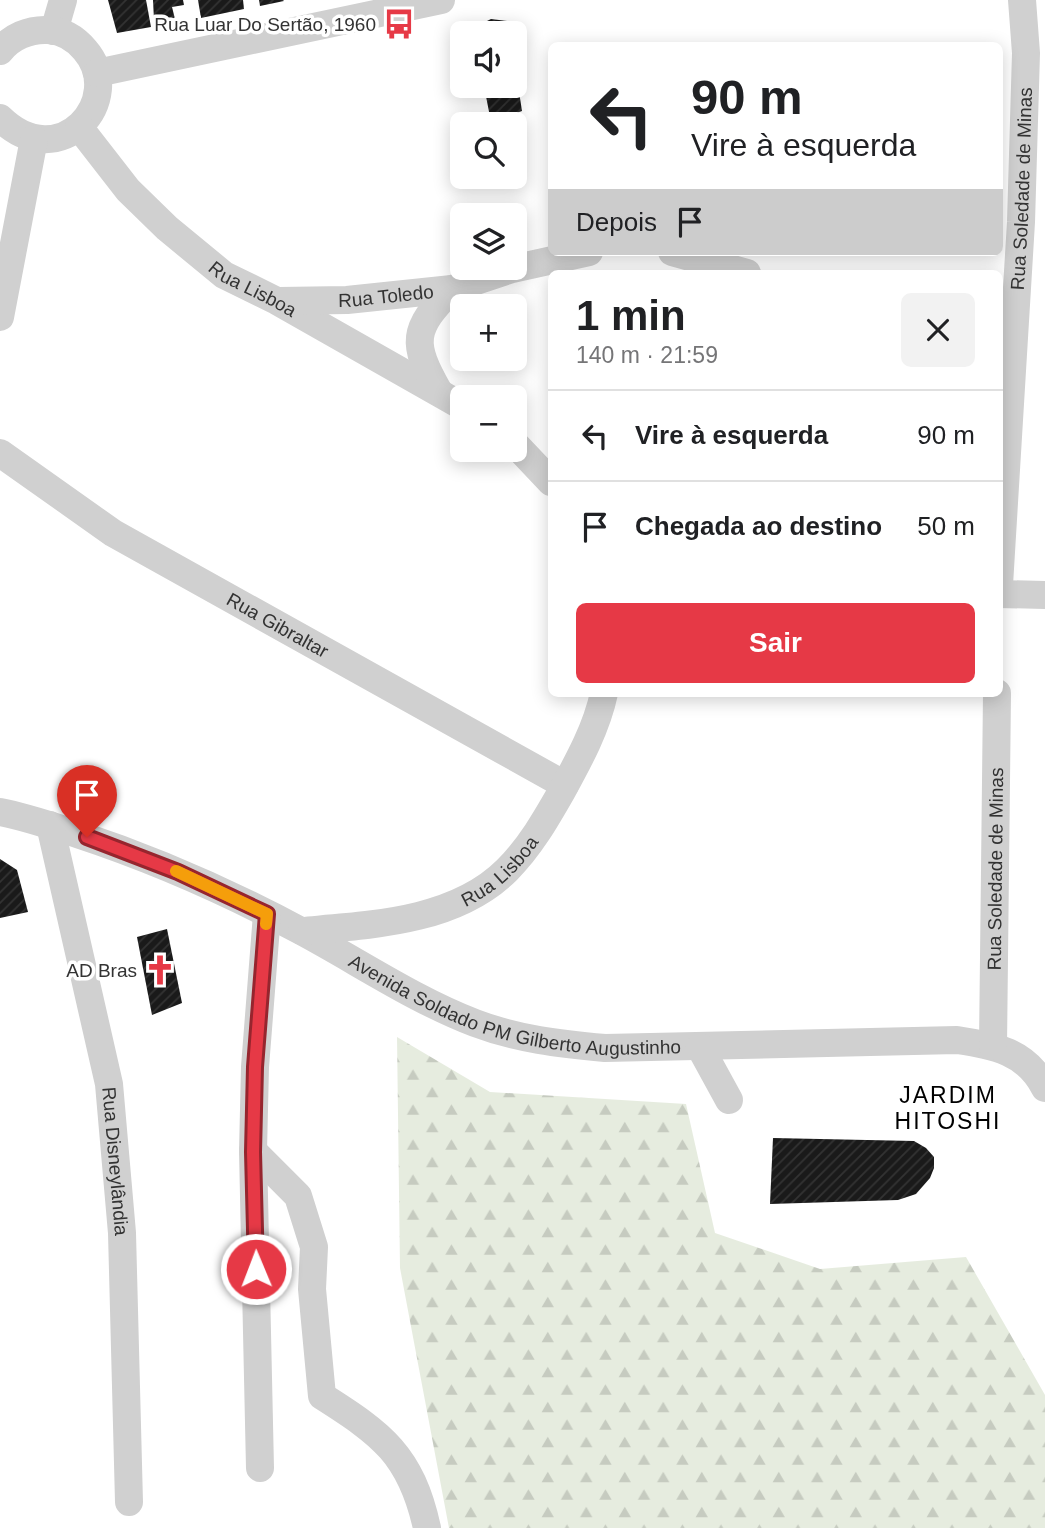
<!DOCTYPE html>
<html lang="pt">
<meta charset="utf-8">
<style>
:root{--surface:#fff;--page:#f2f2f2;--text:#202124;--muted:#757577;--line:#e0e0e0;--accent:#e63946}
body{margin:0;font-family:Helvetica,sans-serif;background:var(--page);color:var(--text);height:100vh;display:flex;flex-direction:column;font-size:26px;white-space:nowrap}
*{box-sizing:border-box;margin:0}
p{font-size:23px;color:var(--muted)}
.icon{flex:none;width:38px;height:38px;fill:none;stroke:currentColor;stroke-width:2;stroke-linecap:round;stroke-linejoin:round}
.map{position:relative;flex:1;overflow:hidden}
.side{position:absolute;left:548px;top:270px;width:455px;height:427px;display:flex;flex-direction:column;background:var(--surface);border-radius:10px;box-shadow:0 4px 18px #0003}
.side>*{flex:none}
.banner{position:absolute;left:548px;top:42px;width:455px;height:214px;border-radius:10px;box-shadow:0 4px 18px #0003;background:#fff;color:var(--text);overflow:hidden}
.controls{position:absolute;left:450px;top:21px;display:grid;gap:14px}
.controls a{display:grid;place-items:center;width:77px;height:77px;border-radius:10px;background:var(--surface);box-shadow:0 4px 18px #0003;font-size:35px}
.pin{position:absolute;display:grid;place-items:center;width:60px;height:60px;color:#fff;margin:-72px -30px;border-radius:50% 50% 50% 0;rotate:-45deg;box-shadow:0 0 7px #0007}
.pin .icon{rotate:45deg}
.me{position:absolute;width:77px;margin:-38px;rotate:359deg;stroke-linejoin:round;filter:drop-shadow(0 0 5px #0008)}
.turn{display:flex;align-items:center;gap:24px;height:147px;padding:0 28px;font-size:32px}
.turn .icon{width:91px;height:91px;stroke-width:2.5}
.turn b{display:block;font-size:49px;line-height:60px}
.then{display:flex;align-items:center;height:66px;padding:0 28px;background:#0003;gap:14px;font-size:26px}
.round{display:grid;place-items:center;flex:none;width:74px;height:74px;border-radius:10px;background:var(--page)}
.summary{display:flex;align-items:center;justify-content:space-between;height:119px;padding:0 28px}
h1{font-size:42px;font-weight:700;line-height:52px}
.primary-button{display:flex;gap:14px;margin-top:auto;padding:14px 28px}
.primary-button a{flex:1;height:80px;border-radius:10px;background:var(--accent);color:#fff;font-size:28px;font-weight:700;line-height:80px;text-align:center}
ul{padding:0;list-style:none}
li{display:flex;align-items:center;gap:21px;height:91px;padding:0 28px;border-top:2px solid var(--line)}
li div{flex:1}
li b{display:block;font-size:26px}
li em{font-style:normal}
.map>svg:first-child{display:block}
.forest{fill:url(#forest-firs)}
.building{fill:url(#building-hatch)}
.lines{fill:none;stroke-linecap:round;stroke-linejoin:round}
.minor{stroke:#d0d0d0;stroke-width:28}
.route-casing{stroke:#96252e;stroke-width:18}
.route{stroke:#e63946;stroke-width:12}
.slow{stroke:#f59e0b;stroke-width:12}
.labels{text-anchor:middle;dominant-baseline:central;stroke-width:7;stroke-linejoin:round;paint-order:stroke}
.poi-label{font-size:19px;fill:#333;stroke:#fff;text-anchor:end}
.street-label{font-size:19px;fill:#333;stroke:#fff}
.quarter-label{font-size:23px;letter-spacing:2px;fill:#000;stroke:#fff}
</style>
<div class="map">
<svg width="1045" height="1528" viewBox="0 0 1045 1528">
<defs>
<pattern id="forest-firs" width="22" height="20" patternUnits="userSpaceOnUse" patternTransform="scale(1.75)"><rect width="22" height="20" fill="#e6ecdf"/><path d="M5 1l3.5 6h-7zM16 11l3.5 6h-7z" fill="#c6cbc0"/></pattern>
<pattern id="building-hatch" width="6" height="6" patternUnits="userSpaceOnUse" patternTransform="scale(1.75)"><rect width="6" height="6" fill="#1a1a1a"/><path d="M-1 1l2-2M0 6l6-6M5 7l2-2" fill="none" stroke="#333"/></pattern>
</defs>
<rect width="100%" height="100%" fill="#fff"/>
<polygon class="forest" points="397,1037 490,1092 686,1104 715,1233 820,1269 966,1257 1045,1395 1045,1528 449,1528 400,1268"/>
<g class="building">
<polygon points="108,0 146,0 151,27 117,33"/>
<polygon points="153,0 183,0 184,5 172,7 176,23 165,25 164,18 154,20"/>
<polygon points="198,0 243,0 244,9 201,18"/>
<polygon points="259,0 283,0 284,1 260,6"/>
<polygon points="491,19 507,21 509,33 472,33 471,29"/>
<polygon points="516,72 522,111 491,122 484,86 514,86"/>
<polygon points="0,859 17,870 28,912 0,918"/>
<polygon points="167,929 182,1003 152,1015 137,937"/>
<polygon points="773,1138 914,1141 926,1148 934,1157 934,1168 930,1178 916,1194 898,1200 770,1204"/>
</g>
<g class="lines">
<g class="minor">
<polyline points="54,31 63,0"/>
<path d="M0 51C11 37 29 29 48 30 63 31 75 38 85 50 127 99 60 177 0 118"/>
<polyline points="97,73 441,0"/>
<path id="s1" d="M79 127 128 190 167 228 224 275 277 301 462 406"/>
<polyline points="672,252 747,273"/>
<path id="s2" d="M279 301 347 300 452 289 512 269 589 252"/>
<polyline points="0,317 34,139"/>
<path d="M439 392C411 343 412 329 452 289"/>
<polyline points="514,443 551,482"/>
<path id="s3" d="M0 453 113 533 565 785"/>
<path id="s4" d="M999 585 1021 222 1026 53 1022 0"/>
<polyline points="999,594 1045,595"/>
<path id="s5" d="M0 812C26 817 52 826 77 834 153 859 230 893 301 931 359 962 413 999 475 1023 517 1039 560 1044 605 1048L957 1040C995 1046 1026 1051 1045 1088"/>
<path id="s6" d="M50 825 109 1084 122 1233 129 1502"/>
<path id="s7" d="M302 931C370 925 455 922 507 870 530 847 546 819 562 791 579 760 597 727 604 693"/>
<path id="s8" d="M993 1046 997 693"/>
<polyline points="700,1047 729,1100"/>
<path d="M253 1151 298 1196 314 1247 312 1289 322 1396C382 1434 411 1455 427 1528"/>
<polyline points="260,1468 253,1151 255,1067 267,914"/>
</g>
</g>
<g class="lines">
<g class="route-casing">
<polyline id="route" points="87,837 178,872 267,914 255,1067 253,1152 256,1269"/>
</g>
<use href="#route" class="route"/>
<polyline class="slow" points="176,871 267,914 266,924"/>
</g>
<defs>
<g id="bus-bare" transform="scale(2.415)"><path d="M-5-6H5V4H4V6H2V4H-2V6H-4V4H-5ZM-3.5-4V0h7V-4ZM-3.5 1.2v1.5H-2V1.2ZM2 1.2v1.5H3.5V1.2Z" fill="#e63946" stroke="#fff" stroke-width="2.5" paint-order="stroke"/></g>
<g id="church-bare" transform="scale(2.415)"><path d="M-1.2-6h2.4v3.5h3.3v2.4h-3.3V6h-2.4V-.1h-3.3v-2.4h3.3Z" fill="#e63946" stroke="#fff" stroke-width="2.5" paint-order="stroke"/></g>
</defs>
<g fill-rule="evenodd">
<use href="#bus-bare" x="399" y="24"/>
<use href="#church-bare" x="160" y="970"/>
</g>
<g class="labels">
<g class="poi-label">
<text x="376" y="24">Rua Luar Do Sertão, 1960</text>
<text x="137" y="970">AD Bras</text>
</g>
<g class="street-label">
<text stroke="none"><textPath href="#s4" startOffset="397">Rua Soledade de Minas</textPath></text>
<text stroke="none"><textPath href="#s1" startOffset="240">Rua Lisboa</textPath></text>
<text stroke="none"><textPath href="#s2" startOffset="107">Rua Toledo</textPath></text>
<text stroke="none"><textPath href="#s3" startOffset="327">Rua Gibraltar</textPath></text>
<text stroke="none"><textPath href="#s7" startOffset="212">Rua Lisboa</textPath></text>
<text stroke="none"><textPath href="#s8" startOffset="177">Rua Soledade de Minas</textPath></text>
<text stroke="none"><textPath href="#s5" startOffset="556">Avenida Soldado PM Gilberto Augustinho</textPath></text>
<text stroke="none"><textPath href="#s6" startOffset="343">Rua Disneylândia</textPath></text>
</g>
<g class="quarter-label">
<text x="948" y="1095">JARDIM<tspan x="948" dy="26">HITOSHI</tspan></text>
</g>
</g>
</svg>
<div class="controls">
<a><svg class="icon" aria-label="sound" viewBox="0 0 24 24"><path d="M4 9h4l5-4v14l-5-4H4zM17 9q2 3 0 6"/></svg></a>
<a><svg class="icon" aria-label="search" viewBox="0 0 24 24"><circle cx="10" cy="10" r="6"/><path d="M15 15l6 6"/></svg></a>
<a><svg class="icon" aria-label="layers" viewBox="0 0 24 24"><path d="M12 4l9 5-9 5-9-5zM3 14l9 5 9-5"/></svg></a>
<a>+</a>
<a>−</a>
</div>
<div class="pin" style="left:87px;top:837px;background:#d93025"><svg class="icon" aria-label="arrive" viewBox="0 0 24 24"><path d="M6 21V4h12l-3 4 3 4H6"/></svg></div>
<svg class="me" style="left:256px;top:1269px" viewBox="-20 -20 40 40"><circle r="17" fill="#e63946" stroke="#fff" stroke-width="3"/><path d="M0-11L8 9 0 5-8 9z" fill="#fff"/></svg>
<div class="banner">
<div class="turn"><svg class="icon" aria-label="left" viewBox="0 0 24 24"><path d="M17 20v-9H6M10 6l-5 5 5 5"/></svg><div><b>90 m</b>Vire à esquerda</div></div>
<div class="then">Depois<svg class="icon" aria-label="arrive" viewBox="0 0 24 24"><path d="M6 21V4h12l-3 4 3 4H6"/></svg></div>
</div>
<section class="side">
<div class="summary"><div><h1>1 min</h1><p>140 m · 21:59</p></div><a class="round"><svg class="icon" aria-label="close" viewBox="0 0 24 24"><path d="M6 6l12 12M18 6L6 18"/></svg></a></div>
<ul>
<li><svg class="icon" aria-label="left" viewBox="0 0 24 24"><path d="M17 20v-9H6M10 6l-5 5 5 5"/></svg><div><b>Vire à esquerda</b></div><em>90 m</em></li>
<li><svg class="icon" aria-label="arrive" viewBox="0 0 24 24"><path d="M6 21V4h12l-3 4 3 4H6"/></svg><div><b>Chegada ao destino</b></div><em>50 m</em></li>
</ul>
<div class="primary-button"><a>Sair</a></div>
</section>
</div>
